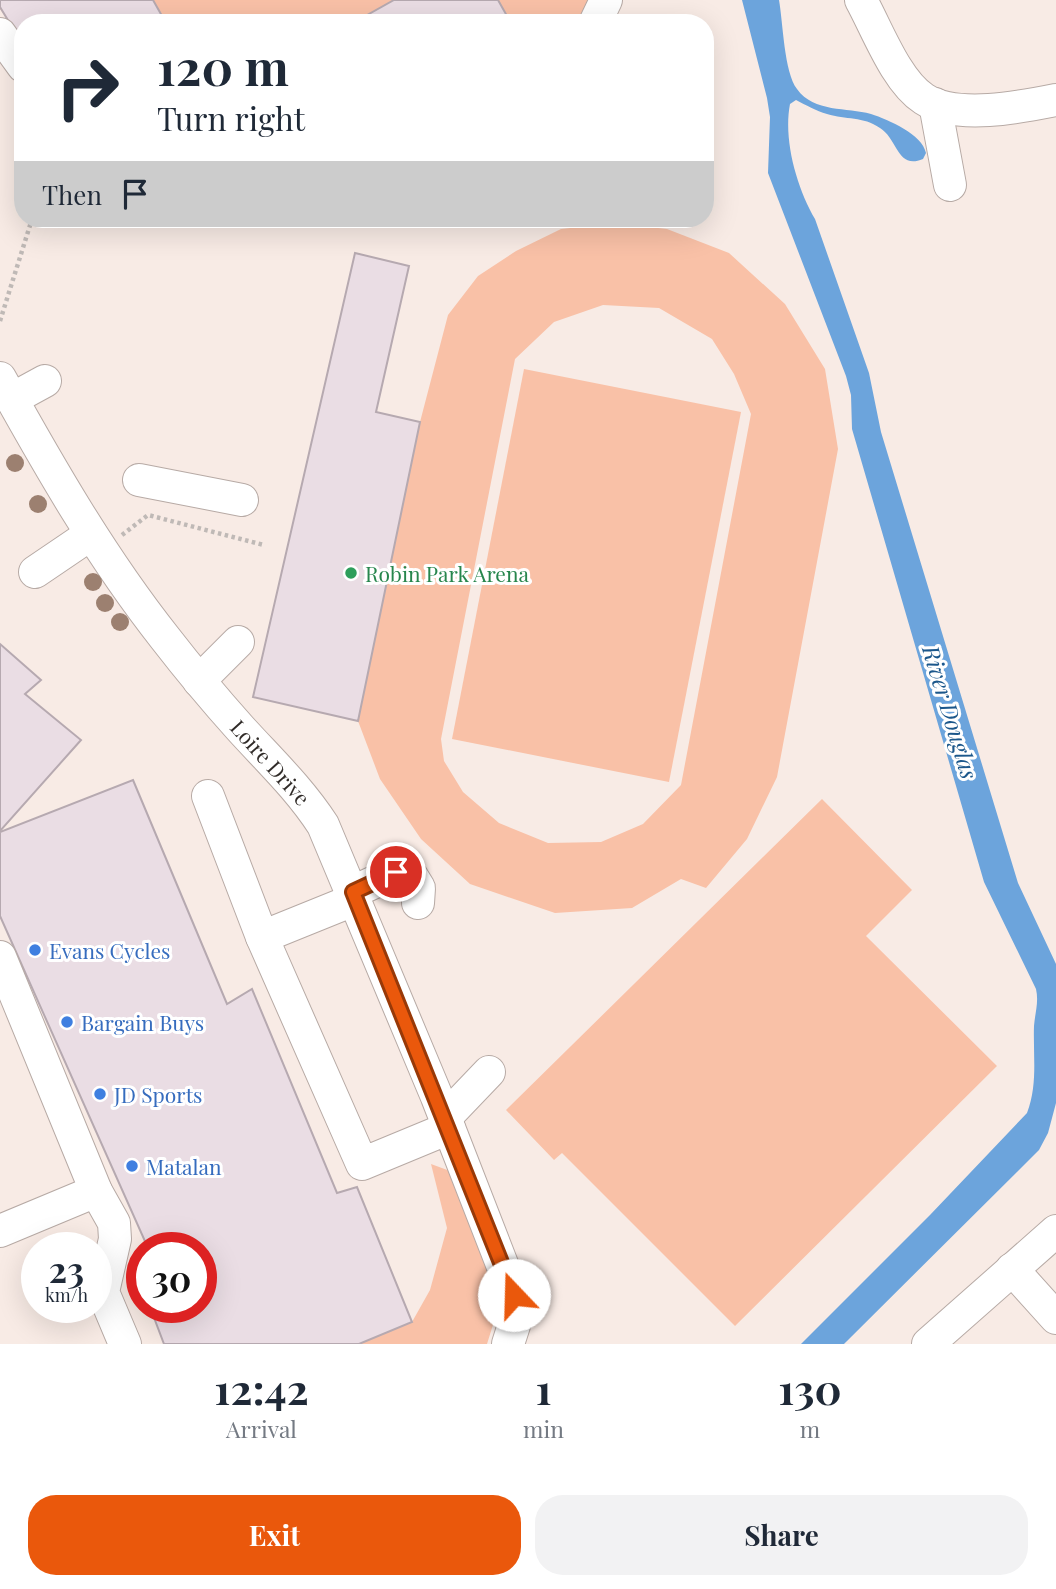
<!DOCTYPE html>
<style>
:root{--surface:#fff;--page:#f2f2f3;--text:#1f2937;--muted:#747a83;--accent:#ea580c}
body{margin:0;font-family:"Playfair Display",serif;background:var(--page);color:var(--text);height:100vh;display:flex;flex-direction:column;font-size:26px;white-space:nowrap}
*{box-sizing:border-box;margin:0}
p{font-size:23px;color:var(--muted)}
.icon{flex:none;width:38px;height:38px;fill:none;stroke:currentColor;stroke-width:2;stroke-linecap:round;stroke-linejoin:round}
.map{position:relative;height:1344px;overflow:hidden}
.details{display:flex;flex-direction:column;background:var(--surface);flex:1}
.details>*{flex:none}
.top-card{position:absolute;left:14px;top:14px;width:700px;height:214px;border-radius:28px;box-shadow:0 7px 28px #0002;background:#fff;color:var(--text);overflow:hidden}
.speed{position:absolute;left:21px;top:1232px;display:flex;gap:14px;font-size:35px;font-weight:700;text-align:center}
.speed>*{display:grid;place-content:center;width:91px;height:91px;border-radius:50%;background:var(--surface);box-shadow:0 7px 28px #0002;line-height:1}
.speed small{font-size:18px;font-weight:400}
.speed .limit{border:10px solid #d22;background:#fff;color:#111}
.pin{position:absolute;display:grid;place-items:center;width:60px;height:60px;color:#fff;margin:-30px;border:4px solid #fff;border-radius:50%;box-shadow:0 2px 7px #0007}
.me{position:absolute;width:77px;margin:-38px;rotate:339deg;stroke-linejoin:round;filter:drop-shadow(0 0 5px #0008)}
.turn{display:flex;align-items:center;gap:24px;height:147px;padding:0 28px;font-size:32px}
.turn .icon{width:91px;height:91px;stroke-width:2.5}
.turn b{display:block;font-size:49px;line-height:60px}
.then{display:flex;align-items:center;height:66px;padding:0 28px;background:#0003;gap:14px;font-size:26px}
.eta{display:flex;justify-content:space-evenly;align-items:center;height:119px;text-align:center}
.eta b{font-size:42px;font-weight:700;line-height:49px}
.cta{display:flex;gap:14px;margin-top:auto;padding:14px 28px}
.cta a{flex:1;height:80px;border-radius:28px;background:var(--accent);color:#fff;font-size:28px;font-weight:700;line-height:80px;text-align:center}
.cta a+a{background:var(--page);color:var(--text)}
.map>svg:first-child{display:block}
.built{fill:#f8ebe5;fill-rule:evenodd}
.green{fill:#f9c1a7;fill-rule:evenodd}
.water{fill:#6ca4dc}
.building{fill:#eadde4;stroke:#b6a9b0;stroke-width:2}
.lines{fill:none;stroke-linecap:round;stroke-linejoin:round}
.minor-casing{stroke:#b7aaa5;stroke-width:34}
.path{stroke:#bfb9b6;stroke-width:4.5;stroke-dasharray:3.5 3.5;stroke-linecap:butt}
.minor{stroke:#fff;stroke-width:32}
.tree{fill:#9c8070}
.route-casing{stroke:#983908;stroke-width:18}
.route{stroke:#ea580c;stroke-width:12}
.leisure-dot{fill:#2e9e5b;stroke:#fff;stroke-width:2.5}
.shop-dot{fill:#3f7fe0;stroke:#fff;stroke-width:2.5}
.labels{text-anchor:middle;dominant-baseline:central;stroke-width:6;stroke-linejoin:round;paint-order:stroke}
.leisure-label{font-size:21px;fill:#27864d;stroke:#fff;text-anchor:start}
.street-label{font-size:21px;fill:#312c29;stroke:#fff}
.shop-label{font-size:21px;fill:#366cbe;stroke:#fff;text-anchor:start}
.water-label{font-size:23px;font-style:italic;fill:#1b578b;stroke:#fff}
</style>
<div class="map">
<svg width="1056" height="1344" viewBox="0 0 1056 1344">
<rect width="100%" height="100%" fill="#fff9f6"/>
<path class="built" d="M0 0H1056V1344H0ZM23 23H705V219H23ZM37 1248H96V1307H37ZM142 1248H201V1307H142Z"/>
<g class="green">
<polygon points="0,0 595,0 587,23 23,23 23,37 0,9"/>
<path d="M615 223 667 229 729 253 785 304 825 369 838 449 777 777 747 839 706 888 681 879 632 908 555 913 470 884 421 839 380 779 358 721 253 697 355 253 409 266 376 412 420 422 448 315 478 276 516 251 561 229ZM603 305 659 308 712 339 734 374 751 414 681 785 643 824 601 842 548 843 499 823 463 792 444 761 441 739 515 359 554 322Z"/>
<polygon points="524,369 741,412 669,782 452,739"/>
<polygon points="822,799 912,890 866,936 997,1066 735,1326 562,1153 554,1160 506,1110"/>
<polygon points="431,1164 450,1171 496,1291 496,1315 487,1344 359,1344 412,1322 430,1290 447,1228"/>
</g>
<path class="water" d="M742 0H779C783 22 784 72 797 89 814 113 847 107 871 114 889 120 922 134 926 153L923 159C897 170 898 139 880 128 863 116 846 120 827 114 816 111 806 105 796 100L790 104C783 140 797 188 815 219L869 373 881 432 1018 883 1056 964V1103L1048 1133 1039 1150 844 1344H801L930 1215 1027 1113C1038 1084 1033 1056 1034 1026 1035 1013 1039 1002 1036 989L984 882 852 429 851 395 846 376 768 173 770 117 767 98Z"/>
<g class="building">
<polygon points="0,0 153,0 166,23 23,23 23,45 0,7"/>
<polygon points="394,0 498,0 511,23 353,23"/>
<polygon points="355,253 409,266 376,412 420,422 358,721 253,697"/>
<polygon points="0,644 41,680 25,694 81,740 0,831"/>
<polygon points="133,780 227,1004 252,989 337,1193 357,1187 412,1322 359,1344 164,1344 150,1307 201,1307 201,1248 148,1248 0,916 0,832"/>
</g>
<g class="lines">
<g class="minor-casing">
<g id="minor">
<path d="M861 0C877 29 896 81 924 99 956 120 1021 107 1056 100"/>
<polyline points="595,23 606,0"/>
<polyline points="0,34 23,66"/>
<polyline points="935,104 950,185"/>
<path d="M0 378C50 468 101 557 165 638 189 669 214 699 240 728 269 760 299 788 323 825L437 1097 514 1295 516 1319 508 1344"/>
<polyline points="12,399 45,381"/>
<polyline points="139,480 242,500"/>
<polyline points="35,572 91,534"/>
<polyline points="199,681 238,642"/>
<polyline points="208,796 262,937 362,1164 449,1128"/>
<polyline points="353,892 396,872 411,875 419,888 418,903"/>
<polyline points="262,937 356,899"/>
<polyline points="0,957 96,1191 114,1223 115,1239 103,1292 125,1344"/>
<polyline points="445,1118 489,1072"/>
<polyline points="0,1231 96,1191"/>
<polyline points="1012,1269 1056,1318"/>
<polyline points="928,1344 1056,1231"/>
</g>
</g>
<g class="path">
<polyline points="0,321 32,219"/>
<polyline points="122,535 148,515 264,545"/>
</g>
<use href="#minor" class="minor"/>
</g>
<g class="tree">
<circle cx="15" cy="463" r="9"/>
<circle cx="38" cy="504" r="9"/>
<circle cx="93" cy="582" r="9"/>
<circle cx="105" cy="603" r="9"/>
<circle cx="120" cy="622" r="9"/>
</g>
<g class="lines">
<g class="route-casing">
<polyline id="route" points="396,872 353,892 514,1295"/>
</g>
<use href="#route" class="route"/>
</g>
<circle class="leisure-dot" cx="351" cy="573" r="7"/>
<g class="shop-dot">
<circle cx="35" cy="950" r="7"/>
<circle cx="67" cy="1022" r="7"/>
<circle cx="100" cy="1094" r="7"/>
<circle cx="132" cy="1166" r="7"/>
</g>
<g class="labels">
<g class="leisure-label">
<text x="365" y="573">Robin Park Arena</text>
</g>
<g class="street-label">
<text transform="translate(271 762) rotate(48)">Loire Drive</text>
</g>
<g class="shop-label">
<text x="49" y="950">Evans Cycles</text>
<text x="81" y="1022">Bargain Buys</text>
<text x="114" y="1094">JD Sports</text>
<text x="146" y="1166">Matalan</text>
</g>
<g class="water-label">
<text transform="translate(951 712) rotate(73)">River Douglas</text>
</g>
</g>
</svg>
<div class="speed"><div>23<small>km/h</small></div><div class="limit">30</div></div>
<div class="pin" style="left:396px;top:872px;background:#d93025"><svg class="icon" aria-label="arrive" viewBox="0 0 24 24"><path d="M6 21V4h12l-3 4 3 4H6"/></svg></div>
<svg class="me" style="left:514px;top:1295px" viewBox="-20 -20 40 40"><circle r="19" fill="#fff"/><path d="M0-13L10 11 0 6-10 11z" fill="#ea580c"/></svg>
<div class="top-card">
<div class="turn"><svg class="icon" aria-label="right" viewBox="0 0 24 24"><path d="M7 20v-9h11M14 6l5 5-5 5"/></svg><div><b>120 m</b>Turn right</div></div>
<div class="then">Then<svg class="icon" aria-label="arrive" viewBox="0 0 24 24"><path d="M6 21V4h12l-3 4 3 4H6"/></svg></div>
</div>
</div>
<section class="details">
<div class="eta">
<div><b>12:42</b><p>Arrival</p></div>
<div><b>1</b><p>min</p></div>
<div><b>130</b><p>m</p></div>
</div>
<div class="cta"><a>Exit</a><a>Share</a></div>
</section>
